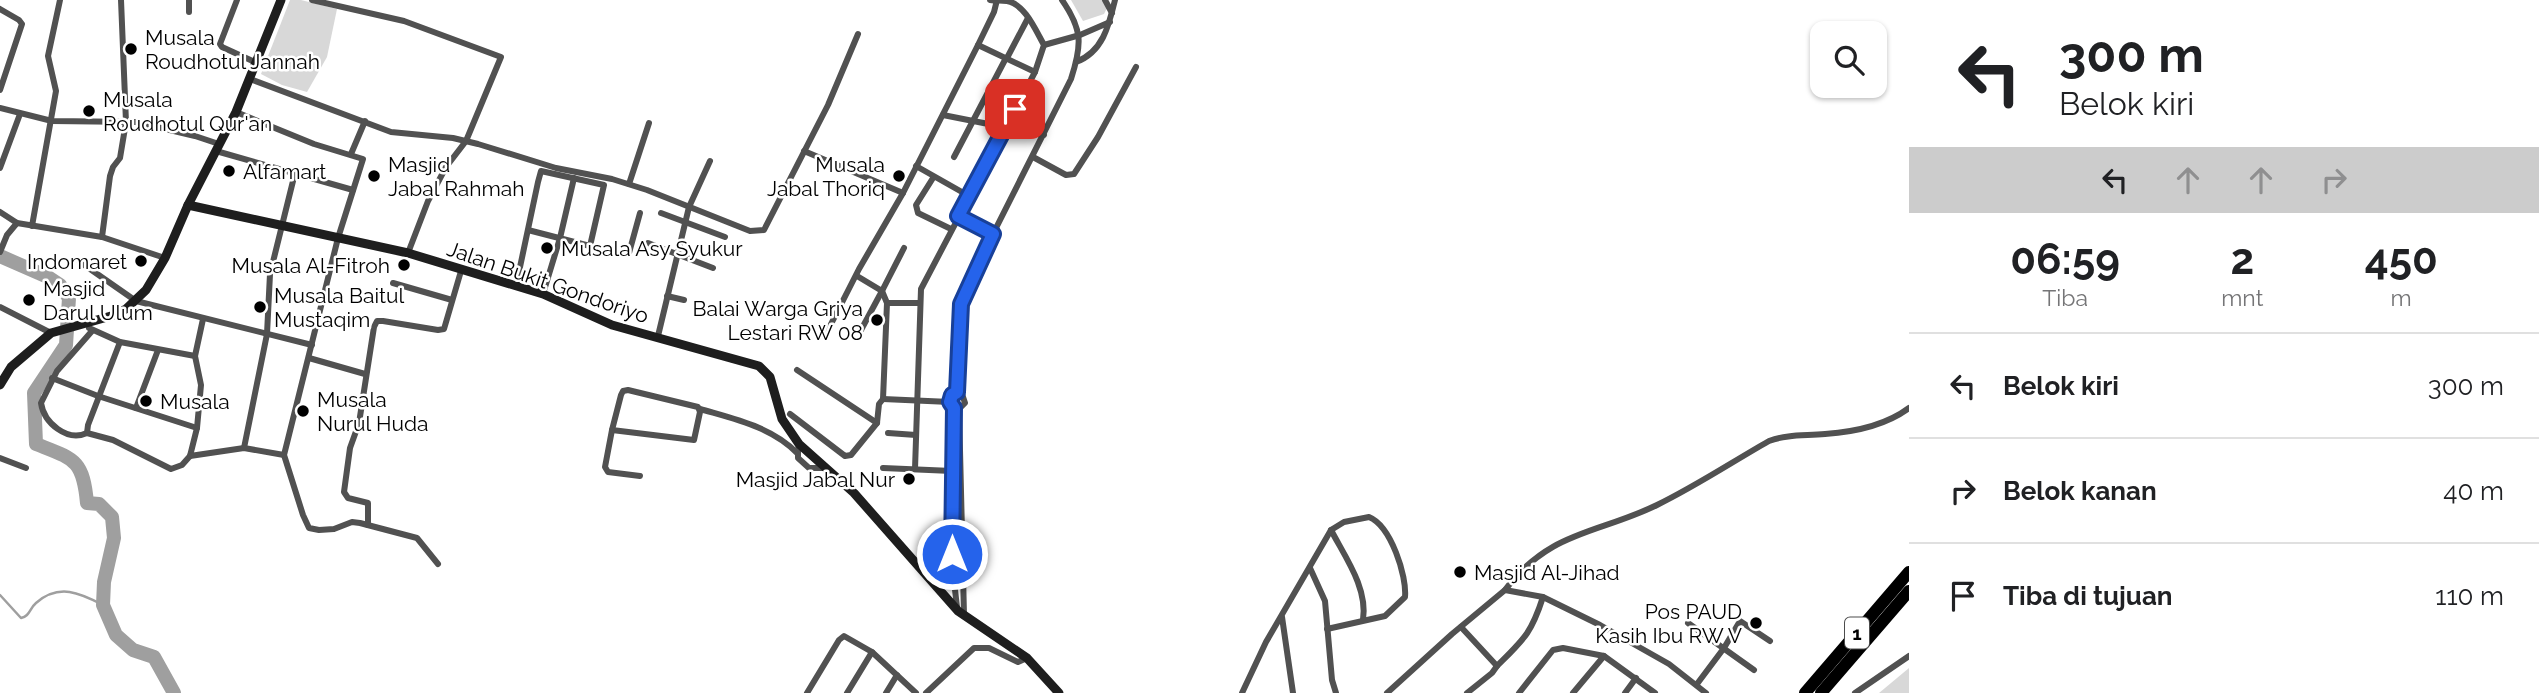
<!DOCTYPE html>
<html lang="id">
<style>
:root{--surface:#fff;--page:#f2f2f2;--text:#202124;--muted:#757577;--line:#e0e0e0}
body{margin:0;font-family:Raleway,sans-serif;background:var(--page);color:var(--text);height:100vh;display:flex;flex-direction:column;font-size:26px;white-space:nowrap}
*{box-sizing:border-box;margin:0}
p{font-size:23px;color:var(--muted)}
.icon{flex:none;width:38px;height:38px;fill:none;stroke:currentColor;stroke-width:2;stroke-linecap:round;stroke-linejoin:round}
.map{position:relative;flex:1;overflow:hidden}
.panel{display:flex;flex-direction:column;background:var(--surface);width:630px}
.panel>*{flex:none}
.top-card{background:#fff;color:var(--text);overflow:hidden}
.controls{position:absolute;left:1810px;top:21px;display:grid;gap:14px}
.controls a{display:grid;place-items:center;width:77px;height:77px;border-radius:14px;background:var(--surface);box-shadow:0 2px 5px #0004;font-size:35px}
.pin{position:absolute;display:grid;place-items:center;width:60px;height:60px;color:#fff;margin:-30px;border-radius:14px;box-shadow:0 4px 10px #0006}
.me{position:absolute;width:77px;margin:-38px;rotate:0deg;stroke-linejoin:round;filter:drop-shadow(0 0 5px #0008)}
.turn{display:flex;align-items:center;gap:24px;height:147px;padding:0 35px;font-size:32px}
.turn .icon{width:91px;height:91px;stroke-width:2.5}
.turn b{display:block;font-size:49px;line-height:60px}
.lanes{display:flex;align-items:center;height:66px;padding:0 35px;background:#0003;justify-content:center;gap:35px;direction:ltr}
.lanes .off{opacity:.35}
.eta{display:flex;justify-content:space-evenly;align-items:center;height:119px;text-align:center}
.eta b{font-size:42px;font-weight:700;line-height:49px}
ul{padding:0;list-style:none}
li{display:flex;align-items:center;gap:21px;height:105px;padding:0 35px;border-top:2px solid var(--line)}
li div{flex:1}
li b{display:block;font-size:26px}
li em{font-style:normal}
main{display:flex;flex:1;min-height:0}
.map>svg:first-child{display:block}
.green{fill:#d8d8d8}
.lines{fill:none;stroke-linecap:round;stroke-linejoin:round}
.stream{stroke:#9f9f9f;stroke-width:2.5}
.river{stroke:#9f9f9f;stroke-width:14}
.street{stroke:#515151;stroke-width:6}
.secondary{stroke:#1e1e1e;stroke-width:9}
.highway{stroke:#000;stroke-width:12}
.route-casing{stroke:#184099;stroke-width:18}
.route{stroke:#2563eb;stroke-width:12}
.poi-dot{fill:#000;stroke:#fff;stroke-width:2.5}
.labels{text-anchor:middle;dominant-baseline:central;stroke-width:5;stroke-linejoin:round;paint-order:stroke}
.shield{fill:#fff;stroke:#4c4c4c;stroke-width:2}
.shield-label{font-size:19px;font-weight:bold;fill:#000}
.poi-label{font-size:21px;fill:#000;stroke:#fff;text-anchor:start}
.street-label{font-size:21px;fill:#000;stroke:#fff}
</style>
<main>
<div class="map">
<svg width="1909" height="693" viewBox="0 0 1909 693">
<rect width="100%" height="100%" fill="#fff"/>
<g class="green">
<polygon points="290,0 301,0 337,9 327,57 307,92 282,85 261,74"/>
<polygon points="1071,0 1103,0 1107,8 1104,14 1083,21"/>
<polygon points="1909,668 1909,693 1879,693"/>
</g>
<g class="lines">
<path class="stream" d="M0 595 21 618C30 616 29 609 36 603 59 583 80 593 103 605"/>
<path class="river" d="M0 256 48 277 60 285 69 298 66 345 34 393 36 444C74 459 83 459 87 503L99 504 112 517 114 538 104 582 103 605 116 635 133 650 154 657 174 693"/>
<g class="street">
<polyline points="237,0 220,44 222,47 257,63"/>
<polyline points="312,0 404,21 501,57 466,141 446,167 428,201 408,253"/>
<polyline points="1105,0 1112,13"/>
<polyline points="0,9 19,20 22,24 0,90"/>
<polyline points="189,12 189,0"/>
<polyline points="978,45 1035,72"/>
<polyline points="1044,45 1080,35 1110,22"/>
<polyline points="1007,58 1028,18"/>
<path d="M1076 62C1103 52 1109 25 1115 0"/>
<polyline points="250,79 391,132 453,138 478,144 556,168 612,179 647,190 750,231 764,230 828,105 858,34"/>
<polyline points="0,108 52,121 136,122 195,136 219,144"/>
<polyline points="236,112 314,144 363,159 338,238 284,455 303,515 309,528 319,530 334,529 352,522 360,523 417,538 438,564"/>
<polyline points="943,115 1044,135"/>
<polyline points="216,151 353,190"/>
<polyline points="804,151 903,193"/>
<polyline points="351,154 365,121"/>
<polyline points="954,157 1006,58"/>
<polyline points="1033,157 1066,175 1074,174 1098,137 1136,67"/>
<polyline points="916,166 969,196"/>
<polyline points="0,168 20,114"/>
<polyline points="933,178 916,205 918,213 951,229"/>
<polyline points="629,184 649,123"/>
<polyline points="0,212 17,223 102,237 165,258"/>
<polyline points="661,213 725,237"/>
<polyline points="958,216 993,234"/>
<polyline points="32,226 56,91 48,56 60,0"/>
<polyline points="102,237 110,176 113,167 120,158 126,122 121,0"/>
<polyline points="648,243 713,268"/>
<polyline points="590,246 623,254 629,253 640,213"/>
<polyline points="0,252 7,235 17,223"/>
<polyline points="80,262 136,301 312,345"/>
<polyline points="857,276 882,291 904,248"/>
<polyline points="393,283 452,300"/>
<polyline points="516,286 538,182 541,171 604,185 590,246 528,230"/>
<polyline points="543,294 560,238 574,178"/>
<polyline points="667,296 684,300"/>
<polyline points="887,303 920,303"/>
<polyline points="0,307 51,333"/>
<polyline points="89,328 120,342 195,356"/>
<polyline points="828,330 859,269 903,193 978,45 994,12 997,0"/>
<polyline points="861,330 882,291"/>
<polyline points="658,336 689,207 710,161"/>
<polyline points="120,342 88,425 87,433 113,440 171,469 182,465 190,456 197,428 201,385 195,356 203,319"/>
<polyline points="309,358 365,374"/>
<polyline points="797,370 877,423"/>
<polyline points="52,378 98,396 197,428"/>
<polygon points="628,390 698,407 700,412 694,440 612,430 621,395 623,391"/>
<path d="M957 392 961 304 993 234 1071 79C1082 45 1083 30 1062 0"/>
<polyline points="883,399 950,402"/>
<polyline points="136,408 158,350"/>
<polyline points="954,408 959,409 965,403 962,394 957,392 952,395 950,402 954,408 952,564 957,607"/>
<path d="M700 409C734 419 772 427 797 453"/>
<polyline points="959,409 964,615"/>
<polyline points="790,414 845,456 851,455 877,423 879,404 883,399 887,303 882,291"/>
<polyline points="612,430 605,467 608,472 640,476"/>
<path d="M87 433C67 442 44 423 41 403L57 371 92 331"/>
<polyline points="888,433 916,435"/>
<polyline points="244,448 267,334 270,274 295,173"/>
<polyline points="798,449 798,458 809,468 826,468"/>
<polyline points="190,456 244,448 284,455"/>
<polyline points="0,458 26,468"/>
<polyline points="883,468 952,471"/>
<path d="M915 469 921 289 1035 72 1044 45C1036 31 1025 4 1007 1 1002 0 996 1 990 0"/>
<polyline points="368,525 368,503 348,498 344,492 350,448 359,423 374,327 377,321 383,321 438,330 444,329 461,271"/>
<path d="M1331 530C1345 557 1368 588 1363 620"/>
<polyline points="1310,568 1325,601 1332,680 1336,693"/>
<path d="M1505 590C1550 530 1598 534 1657 505 1696 486 1732 462 1769 441 1788 434 1805 436 1825 434 1854 432 1885 426 1909 408"/>
<polyline points="1282,617 1293,693"/>
<polyline points="1688,623 1754,670"/>
<polyline points="1461,627 1497,666 1492,673 1467,693"/>
<path d="M1497 666C1524 639 1531 634 1543 597"/>
<polyline points="1697,684 1724,648 1740,621 1770,641"/>
<polyline points="807,693 839,640 844,636 872,652 916,693"/>
<polyline points="847,693 872,652"/>
<polyline points="886,693 897,675"/>
<polyline points="926,693 974,648 989,648 1018,662 1027,658"/>
<path d="M1242 693 1266 642 1331 530 1344 522 1369 517C1391 526 1407 576 1405 597L1385 616 1327 629"/>
<polyline points="1387,693 1452,634 1505,590 1543,597 1600,625 1669,664 1706,693"/>
<polyline points="1519,693 1553,650 1563,648 1604,656 1655,693"/>
<polyline points="1573,693 1604,656"/>
<polyline points="1625,693 1636,678"/>
<polyline points="1855,693 1909,656"/>
</g>
<g class="secondary">
<polyline points="188,205 408,253 543,294 612,325 759,366 770,377 782,419 799,444 854,493 958,611 1027,658 1059,693"/>
<polyline points="0,385 11,367 51,333 111,316 126,309 146,290 165,258 188,205 236,112 281,0"/>
</g>
<g class="highway">
<polyline points="1805,693 1909,572"/>
<polyline points="1821,693 1909,591"/>
</g>
</g>
<g class="lines">
<g class="route-casing">
<polyline id="route" points="952,554 954,408 950,402 952,395 957,392 961,304 993,234 958,216 1015,109"/>
</g>
<use href="#route" class="route"/>
</g>
<g class="poi-dot">
<circle cx="131" cy="49" r="7"/>
<circle cx="89" cy="111" r="7"/>
<circle cx="229" cy="171" r="7"/>
<circle cx="374" cy="176" r="7"/>
<circle cx="899" cy="176" r="7"/>
<circle cx="547" cy="248" r="7"/>
<circle cx="141" cy="261" r="7"/>
<circle cx="404" cy="265" r="7"/>
<circle cx="29" cy="300" r="7"/>
<circle cx="260" cy="307" r="7"/>
<circle cx="877" cy="320" r="7"/>
<circle cx="146" cy="401" r="7"/>
<circle cx="303" cy="411" r="7"/>
<circle cx="909" cy="479" r="7"/>
<circle cx="1460" cy="572" r="7"/>
<circle cx="1756" cy="623" r="7"/>
</g>
<g class="labels">
<rect class="shield" x="1845" y="617.5" width="24" height="31" rx="5"/>
<g class="shield-label">
<text x="1857" y="633">1</text>
</g>
<g class="poi-label">
<text x="145" y="37">Musala<tspan x="145" dy="24">Roudhotul Jannah</tspan></text>
<text x="103" y="99">Musala<tspan x="103" dy="24">Roudhotul Qur'an</tspan></text>
<text x="388" y="164">Masjid<tspan x="388" dy="24">Jabal Rahmah</tspan></text>
<text x="885" y="164" text-anchor="end">Musala<tspan x="885" dy="24">Jabal Thoriq</tspan></text>
<text x="243" y="171">Alfamart</text>
<text x="561" y="248">Musala Asy Syukur</text>
<text x="127" y="261" text-anchor="end">Indomaret</text>
<text x="390" y="265" text-anchor="end">Musala Al-Fitroh</text>
<text x="43" y="288">Masjid<tspan x="43" dy="24">Darul Ulum</tspan></text>
<text x="274" y="295">Musala Baitul<tspan x="274" dy="24">Mustaqim</tspan></text>
<text x="863" y="308" text-anchor="end">Balai Warga Griya<tspan x="863" dy="24">Lestari RW 08</tspan></text>
<text x="317" y="399">Musala<tspan x="317" dy="24">Nurul Huda</tspan></text>
<text x="160" y="401">Musala</text>
<text x="895" y="479" text-anchor="end">Masjid Jabal Nur</text>
<text x="1474" y="572">Masjid Al-Jihad</text>
<text x="1742" y="611" text-anchor="end">Pos PAUD<tspan x="1742" dy="24">Kasih Ibu RW V</tspan></text>
</g>
<g class="street-label">
<text transform="translate(548 282) rotate(19)">Jalan Bukit Gondoriyo</text>
</g>
</g>
</svg>
<div class="controls">
<a><svg class="icon" aria-label="search" viewBox="0 0 24 24"><circle cx="10" cy="10" r="6"/><path d="M15 15l6 6"/></svg></a>
</div>
<div class="pin" style="left:1015px;top:109px;background:#d93025"><svg class="icon" aria-label="arrive" viewBox="0 0 24 24"><path d="M6 21V4h12l-3 4 3 4H6"/></svg></div>
<svg class="me" style="left:952px;top:554px" viewBox="-20 -20 40 40"><circle r="17" fill="#2563eb" stroke="#fff" stroke-width="3"/><path d="M0-11L8 9 0 5-8 9z" fill="#fff"/></svg>
</div>
<section class="panel">
<div class="top-card">
<div class="turn"><svg class="icon" aria-label="left" viewBox="0 0 24 24"><path d="M17 20v-9H6M10 6l-5 5 5 5"/></svg><div><b>300 m</b>Belok kiri</div></div>
<div class="lanes"><svg class="icon" aria-label="left" viewBox="0 0 24 24"><path d="M17 20v-9H6M10 6l-5 5 5 5"/></svg><svg class="icon off" aria-label="ahead" viewBox="0 0 24 24"><path d="M12 20V5M6 11l6-6 6 6"/></svg><svg class="icon off" aria-label="ahead" viewBox="0 0 24 24"><path d="M12 20V5M6 11l6-6 6 6"/></svg><svg class="icon off" aria-label="right" viewBox="0 0 24 24"><path d="M7 20v-9h11M14 6l5 5-5 5"/></svg></div>
</div>
<div class="eta">
<div><b>06:59</b><p>Tiba</p></div>
<div><b>2</b><p>mnt</p></div>
<div><b>450</b><p>m</p></div>
</div>
<ul>
<li><svg class="icon" aria-label="left" viewBox="0 0 24 24"><path d="M17 20v-9H6M10 6l-5 5 5 5"/></svg><div><b>Belok kiri</b></div><em>300 m</em></li>
<li><svg class="icon" aria-label="right" viewBox="0 0 24 24"><path d="M7 20v-9h11M14 6l5 5-5 5"/></svg><div><b>Belok kanan</b></div><em>40 m</em></li>
<li><svg class="icon" aria-label="arrive" viewBox="0 0 24 24"><path d="M6 21V4h12l-3 4 3 4H6"/></svg><div><b>Tiba di tujuan</b></div><em>110 m</em></li>
</ul>
</section>
</main>
